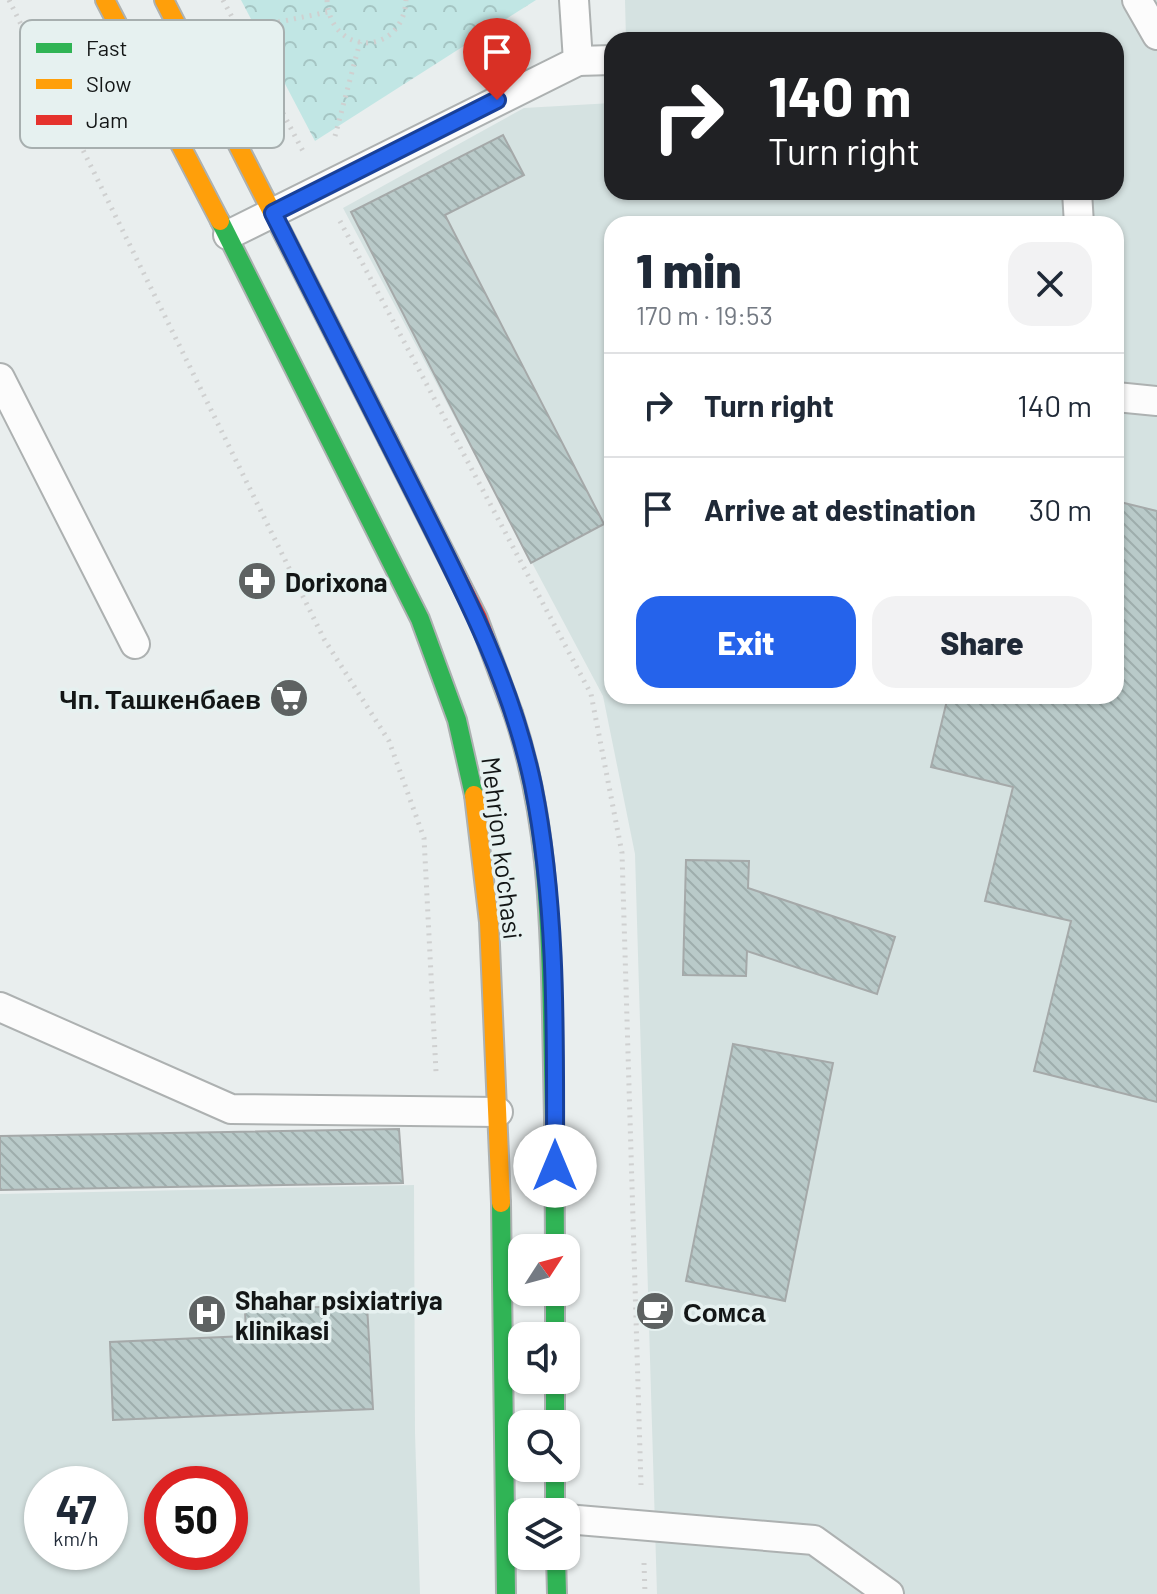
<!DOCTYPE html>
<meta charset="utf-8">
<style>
:root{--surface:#fff;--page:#f2f2f3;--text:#1f2937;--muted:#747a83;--line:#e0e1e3;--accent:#2563eb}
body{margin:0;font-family:Barlow,sans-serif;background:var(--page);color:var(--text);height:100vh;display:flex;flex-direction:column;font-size:30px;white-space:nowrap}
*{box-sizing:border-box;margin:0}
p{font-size:26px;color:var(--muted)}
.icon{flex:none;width:44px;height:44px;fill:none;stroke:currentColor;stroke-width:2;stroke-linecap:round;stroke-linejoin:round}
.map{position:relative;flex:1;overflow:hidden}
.side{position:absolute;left:604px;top:216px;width:520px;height:488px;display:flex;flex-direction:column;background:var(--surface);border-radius:24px;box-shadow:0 2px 6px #0004}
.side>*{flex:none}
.top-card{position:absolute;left:604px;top:32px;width:520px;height:168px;border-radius:24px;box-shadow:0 2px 6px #0004;background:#202124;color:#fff;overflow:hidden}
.needle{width:52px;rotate:54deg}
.controls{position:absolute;left:508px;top:1234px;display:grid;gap:16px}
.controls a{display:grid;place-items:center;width:72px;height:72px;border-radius:16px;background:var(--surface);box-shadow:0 2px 6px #0004;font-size:40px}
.speed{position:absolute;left:24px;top:1466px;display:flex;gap:16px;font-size:40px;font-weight:700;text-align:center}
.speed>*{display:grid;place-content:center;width:104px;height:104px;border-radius:50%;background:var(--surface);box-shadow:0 2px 6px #0004;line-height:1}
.speed small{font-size:20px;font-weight:400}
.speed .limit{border:12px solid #d22;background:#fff;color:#111}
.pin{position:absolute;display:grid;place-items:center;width:68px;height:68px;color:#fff;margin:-82px -34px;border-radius:50% 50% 50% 0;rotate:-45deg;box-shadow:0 0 8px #0007}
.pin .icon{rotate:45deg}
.me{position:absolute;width:88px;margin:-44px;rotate:0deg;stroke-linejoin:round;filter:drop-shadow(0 0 6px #0008)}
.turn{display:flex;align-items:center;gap:28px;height:168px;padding:0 32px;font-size:36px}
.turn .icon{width:104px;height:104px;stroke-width:2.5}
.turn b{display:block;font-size:56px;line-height:68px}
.round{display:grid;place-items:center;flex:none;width:84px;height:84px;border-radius:24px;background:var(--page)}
.head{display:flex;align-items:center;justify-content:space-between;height:136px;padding:0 32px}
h1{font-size:48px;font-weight:800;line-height:60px}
.primary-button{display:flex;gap:16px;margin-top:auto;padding:16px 32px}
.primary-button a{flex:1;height:92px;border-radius:24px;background:var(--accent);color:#fff;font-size:32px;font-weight:800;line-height:92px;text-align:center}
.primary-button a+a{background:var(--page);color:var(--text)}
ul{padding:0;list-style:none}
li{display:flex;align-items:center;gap:24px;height:104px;padding:0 32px;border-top:2px solid var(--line)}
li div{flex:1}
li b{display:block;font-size:30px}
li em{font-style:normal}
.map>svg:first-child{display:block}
.built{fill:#d5e2e1;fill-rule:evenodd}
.forest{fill:url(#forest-crowns)}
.building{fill:url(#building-back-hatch);stroke:#a5a9a9;stroke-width:2}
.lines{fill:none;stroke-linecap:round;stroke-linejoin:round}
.lane-casing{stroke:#adb1b1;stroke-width:32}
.fast-casing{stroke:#adb1b1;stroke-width:22}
.slow-casing{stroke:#adb1b1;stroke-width:22}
.jam-casing{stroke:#adb1b1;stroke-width:22}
.path{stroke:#cfd0d0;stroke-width:5;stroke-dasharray:2 6;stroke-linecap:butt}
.lane{stroke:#fcfcfc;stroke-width:28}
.fast{stroke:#30b455;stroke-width:18}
.slow{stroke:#ff9f0a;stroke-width:18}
.jam{stroke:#e5322d;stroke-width:18}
.route-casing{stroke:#184099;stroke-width:20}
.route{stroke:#2563eb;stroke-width:14}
.labels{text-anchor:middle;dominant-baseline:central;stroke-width:7;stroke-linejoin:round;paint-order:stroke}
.poi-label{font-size:26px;font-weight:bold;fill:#131616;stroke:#e6f1f0;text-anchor:start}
.street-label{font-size:26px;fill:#131616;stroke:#e6f1f0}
.key{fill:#e6f1f0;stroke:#a7afaf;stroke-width:2}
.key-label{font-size:22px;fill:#131616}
</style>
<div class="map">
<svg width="1157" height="1594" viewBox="0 0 1157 1594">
<defs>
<pattern id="forest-crowns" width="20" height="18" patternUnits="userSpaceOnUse" patternTransform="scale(2)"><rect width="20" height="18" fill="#c1e6e4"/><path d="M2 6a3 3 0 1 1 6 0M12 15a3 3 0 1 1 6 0" fill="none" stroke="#a5c5c3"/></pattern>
<pattern id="building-back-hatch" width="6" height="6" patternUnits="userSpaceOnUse" patternTransform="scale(2)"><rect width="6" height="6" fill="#b9cac9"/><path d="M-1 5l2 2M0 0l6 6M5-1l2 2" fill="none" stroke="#9eadac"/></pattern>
</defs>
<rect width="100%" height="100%" fill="#e9eeee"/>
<g class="built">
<path d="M625 0H1157V1594H657L635 854 603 696 343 208 524 108 612 103V192H1116V40H626ZM612 224H1116V696H612Z"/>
<path d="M414 1185 415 1433 420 1594H0V1194ZM42 1484H110V1552H42ZM162 1484H230V1552H162Z"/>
</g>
<polygon class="forest" points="241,0 536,0 315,141"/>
<g class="building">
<polygon points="503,135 524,175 445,215 604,524 531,563 351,212"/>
<polygon points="1116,501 1157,511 1157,1102 1034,1071 1071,921 985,901 1013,787 931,767 948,696 1116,696"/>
<polygon points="686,860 749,861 748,888 895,937 877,994 747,951 746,976 683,975"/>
<polygon points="733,1044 833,1063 785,1301 686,1281"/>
<polygon points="399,1129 403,1183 0,1190 0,1136"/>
<polygon points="367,1305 373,1409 113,1420 110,1342 246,1336 245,1310"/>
</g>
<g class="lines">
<g class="lane-casing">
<g id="lane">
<polyline points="1137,0 1157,35"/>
<polyline points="578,61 612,60"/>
<polyline points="1077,192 1079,224"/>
<polyline points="228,235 578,61 574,0"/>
<polyline points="0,378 135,644"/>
<polyline points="1116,397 1157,401"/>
<polyline points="0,1007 231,1109 498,1112"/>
<polyline points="566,1519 814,1540 889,1594"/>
</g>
</g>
<g class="fast-casing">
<g id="fast">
<polyline points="220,221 420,619 457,720 474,795"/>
<path d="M513 713C546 811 550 913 552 1016 554 1093 555 1170 555 1248"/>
<polyline points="501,1203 506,1594"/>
<polyline points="555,1292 555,1336"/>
<polyline points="555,1380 555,1424"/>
<polyline points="555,1468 555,1512"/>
<polyline points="556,1556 557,1594"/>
</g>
</g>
<g class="slow-casing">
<g id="slow">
<polyline points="105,0 220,221"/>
<polyline points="164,0 388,440"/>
<polyline points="474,795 489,922 501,1203"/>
</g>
</g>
<g class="jam-casing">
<polyline id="jam" points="388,440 478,618 513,713"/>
</g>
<g class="path">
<polyline points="9,0 324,639 389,741 424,838 436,1072"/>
<polyline points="223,0 305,155"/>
<path d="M327 0C330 57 403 57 406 0"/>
<polyline points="239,30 328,12"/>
<polyline points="335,136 360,42"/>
<polyline points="340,221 591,694 622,853 641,1485"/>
<polyline points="644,1563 645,1594"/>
</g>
<use href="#lane" class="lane"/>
<use href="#fast" class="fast"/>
<use href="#slow" class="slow"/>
<use href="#jam" class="jam"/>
</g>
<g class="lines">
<g class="route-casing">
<path id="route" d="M497 100 273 213C320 307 368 401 415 494 463 589 511 681 533 785 558 909 555 1039 555 1166"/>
</g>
<use href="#route" class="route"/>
</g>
<defs>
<g id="pharmacy-disc" transform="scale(2)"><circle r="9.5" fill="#5e6262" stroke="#e6f1f0"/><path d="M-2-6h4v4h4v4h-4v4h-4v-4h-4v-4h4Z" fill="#fff"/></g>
<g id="supermarket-disc" transform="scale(2)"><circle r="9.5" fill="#5e6262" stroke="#e6f1f0"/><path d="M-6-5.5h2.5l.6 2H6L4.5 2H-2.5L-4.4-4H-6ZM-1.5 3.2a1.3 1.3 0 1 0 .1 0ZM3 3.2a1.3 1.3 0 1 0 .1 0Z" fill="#fff"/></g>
<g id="cafe-disc" transform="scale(2)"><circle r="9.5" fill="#5e6262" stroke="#e6f1f0"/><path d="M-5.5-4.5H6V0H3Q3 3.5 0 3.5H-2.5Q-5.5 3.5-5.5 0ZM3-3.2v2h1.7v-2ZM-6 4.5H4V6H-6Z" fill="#fff"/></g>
<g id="hospital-disc" transform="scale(2)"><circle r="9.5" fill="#5e6262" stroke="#e6f1f0"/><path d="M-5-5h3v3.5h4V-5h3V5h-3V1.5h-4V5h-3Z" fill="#fff"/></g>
</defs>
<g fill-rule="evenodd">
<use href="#pharmacy-disc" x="257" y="581"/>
<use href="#supermarket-disc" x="289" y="698"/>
<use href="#cafe-disc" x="655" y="1311"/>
<use href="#hospital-disc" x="207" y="1314"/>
</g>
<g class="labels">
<g class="poi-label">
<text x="285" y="581">Dorixona</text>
<text x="261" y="698" text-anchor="end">Чп. Ташкенбаев</text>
<text x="235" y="1299">Shahar psixiatriya<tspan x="235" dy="30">klinikasi</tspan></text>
<text x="683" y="1311">Сомса</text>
</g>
<g class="street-label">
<text transform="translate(503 848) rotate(83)">Mehrjon ko'chasi</text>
</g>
</g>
<rect x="20" y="20" width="264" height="128" rx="12" class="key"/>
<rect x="36" y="43" width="36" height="10" fill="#30b455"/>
<rect x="36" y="79" width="36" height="10" fill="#ff9f0a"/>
<rect x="36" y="115" width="36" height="10" fill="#e5322d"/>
<g class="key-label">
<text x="86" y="56">Fast</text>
<text x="86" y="92">Slow</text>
<text x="86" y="128">Jam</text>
</g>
</svg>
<div class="controls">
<a><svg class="needle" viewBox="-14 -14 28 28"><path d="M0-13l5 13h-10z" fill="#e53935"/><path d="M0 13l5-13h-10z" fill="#747a83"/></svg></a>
<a><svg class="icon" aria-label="sound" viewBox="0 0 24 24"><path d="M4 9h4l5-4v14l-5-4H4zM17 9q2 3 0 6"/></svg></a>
<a><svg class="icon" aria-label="search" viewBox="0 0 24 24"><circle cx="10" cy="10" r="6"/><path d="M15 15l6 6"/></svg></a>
<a><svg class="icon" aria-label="layers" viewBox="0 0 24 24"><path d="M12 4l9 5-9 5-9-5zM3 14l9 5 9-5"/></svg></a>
</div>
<div class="speed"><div>47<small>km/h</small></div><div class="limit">50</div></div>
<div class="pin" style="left:497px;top:100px;background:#d93025"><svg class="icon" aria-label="arrive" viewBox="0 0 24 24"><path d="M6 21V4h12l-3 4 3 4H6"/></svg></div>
<svg class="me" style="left:555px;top:1166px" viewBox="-20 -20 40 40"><circle r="19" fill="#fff"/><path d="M0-13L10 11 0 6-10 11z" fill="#2563eb"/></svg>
<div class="top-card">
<div class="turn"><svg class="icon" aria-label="right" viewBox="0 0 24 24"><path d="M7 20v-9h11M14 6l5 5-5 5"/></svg><div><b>140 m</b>Turn right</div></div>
</div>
<section class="side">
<div class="head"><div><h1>1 min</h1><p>170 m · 19:53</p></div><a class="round"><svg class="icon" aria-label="close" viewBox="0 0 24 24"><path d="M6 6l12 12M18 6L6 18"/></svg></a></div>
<ul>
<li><svg class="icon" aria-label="right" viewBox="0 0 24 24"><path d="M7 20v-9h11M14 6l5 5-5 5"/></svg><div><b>Turn right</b></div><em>140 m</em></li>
<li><svg class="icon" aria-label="arrive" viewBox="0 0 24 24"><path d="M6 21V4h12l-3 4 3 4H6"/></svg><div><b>Arrive at destination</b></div><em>30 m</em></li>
</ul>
<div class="primary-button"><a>Exit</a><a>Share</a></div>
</section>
</div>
